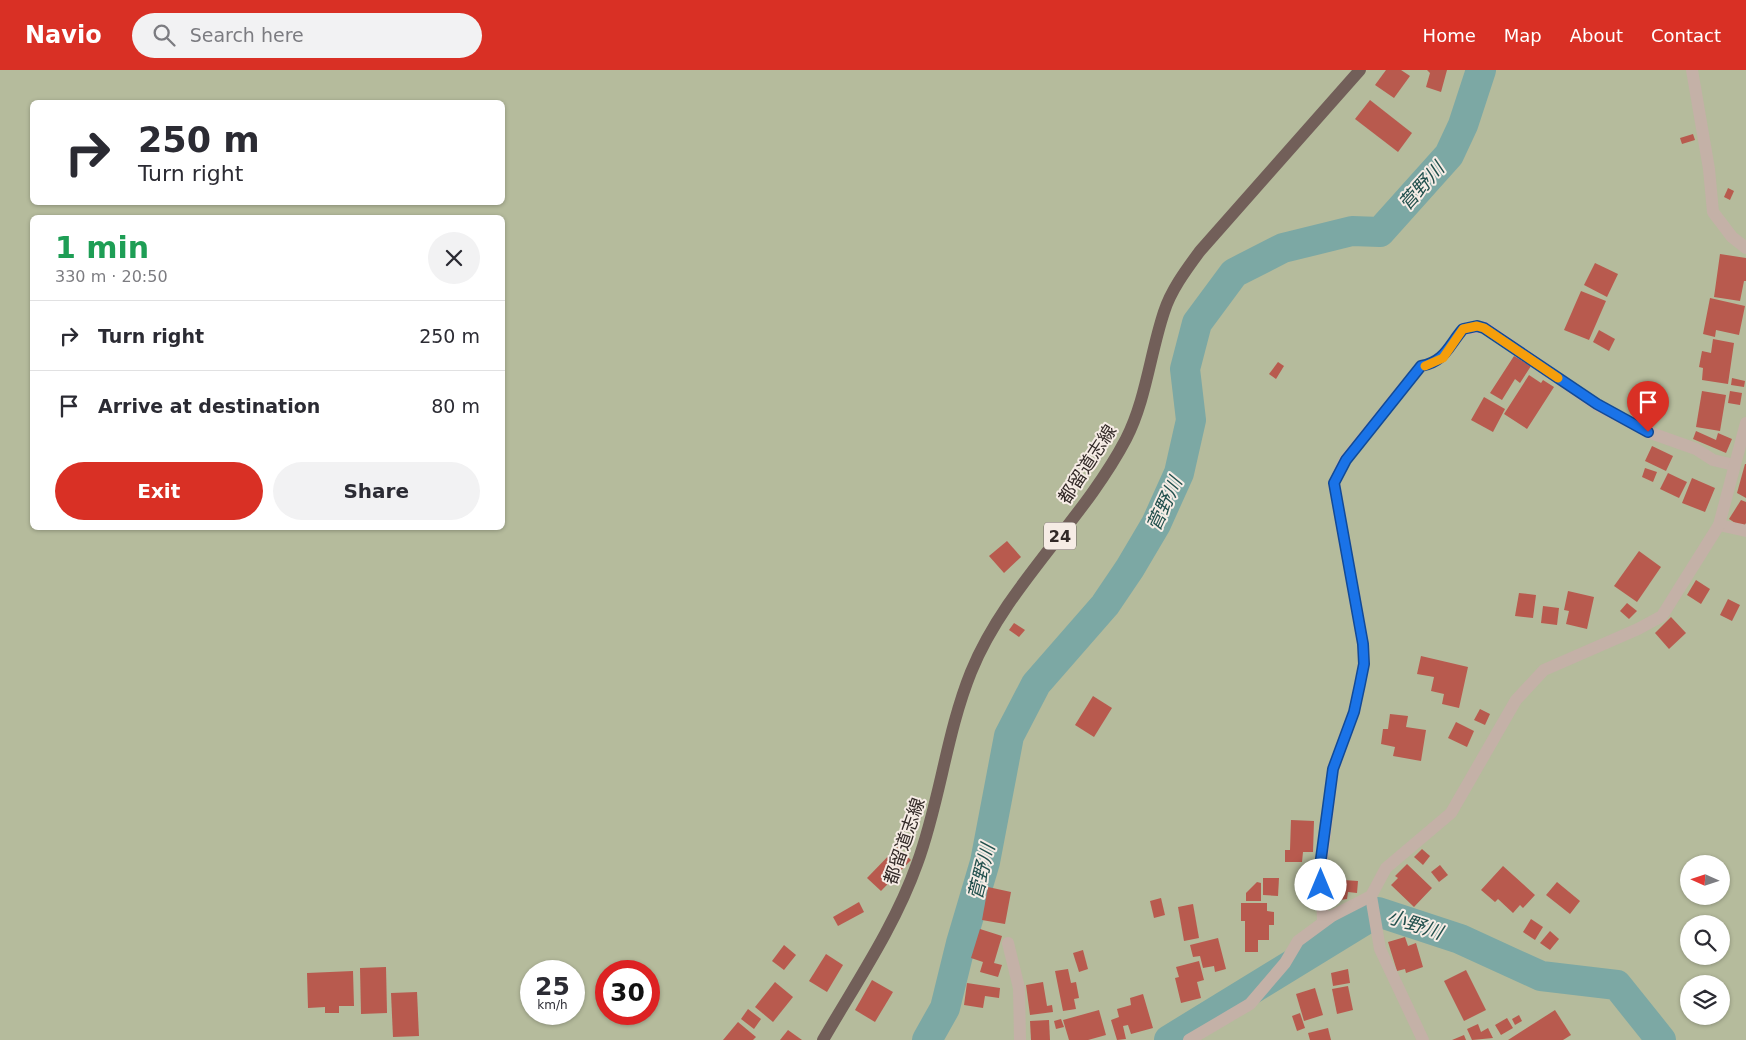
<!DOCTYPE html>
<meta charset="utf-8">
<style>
:root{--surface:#fff;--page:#f2f2f3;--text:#2b2b33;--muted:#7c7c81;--line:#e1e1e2;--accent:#d93025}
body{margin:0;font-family:"DejaVu Sans","Noto Sans JP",sans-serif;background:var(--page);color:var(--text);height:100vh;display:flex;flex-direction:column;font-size:19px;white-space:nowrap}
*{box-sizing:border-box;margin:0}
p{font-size:16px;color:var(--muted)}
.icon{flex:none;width:28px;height:28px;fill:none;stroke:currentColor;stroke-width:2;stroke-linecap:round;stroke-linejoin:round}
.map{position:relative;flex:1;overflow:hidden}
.details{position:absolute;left:30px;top:145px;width:475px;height:315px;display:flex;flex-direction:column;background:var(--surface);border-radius:8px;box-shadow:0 1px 4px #0004}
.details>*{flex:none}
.top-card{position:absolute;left:30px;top:30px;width:475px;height:105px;border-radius:8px;box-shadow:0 1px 4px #0004;background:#fff;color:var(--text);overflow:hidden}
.needle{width:32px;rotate:273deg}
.tools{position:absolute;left:1680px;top:785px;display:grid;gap:10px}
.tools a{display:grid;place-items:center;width:50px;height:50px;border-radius:50%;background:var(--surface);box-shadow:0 1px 4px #0004;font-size:25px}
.speed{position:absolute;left:520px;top:890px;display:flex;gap:10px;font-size:25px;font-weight:700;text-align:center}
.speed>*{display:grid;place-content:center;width:65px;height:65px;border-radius:50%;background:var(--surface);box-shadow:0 1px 4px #0004;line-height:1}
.speed small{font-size:12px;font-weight:400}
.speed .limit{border:8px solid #d22;background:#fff;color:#111}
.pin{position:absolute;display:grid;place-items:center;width:42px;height:42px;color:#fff;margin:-51px -21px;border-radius:50% 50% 50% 0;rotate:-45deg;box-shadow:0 0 5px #0007}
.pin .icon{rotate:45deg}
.me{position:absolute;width:55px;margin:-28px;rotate:0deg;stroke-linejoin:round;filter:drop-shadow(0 0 4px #0008)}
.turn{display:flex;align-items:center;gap:18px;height:105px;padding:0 25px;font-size:22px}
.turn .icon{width:65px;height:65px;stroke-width:2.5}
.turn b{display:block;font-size:35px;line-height:42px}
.round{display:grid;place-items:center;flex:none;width:52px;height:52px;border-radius:26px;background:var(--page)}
.summary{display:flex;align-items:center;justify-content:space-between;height:85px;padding:0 25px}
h1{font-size:30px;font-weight:700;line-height:38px;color:#1e9e55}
.cta{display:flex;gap:10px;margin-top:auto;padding:10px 25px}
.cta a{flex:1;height:58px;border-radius:30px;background:var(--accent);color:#fff;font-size:20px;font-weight:700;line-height:58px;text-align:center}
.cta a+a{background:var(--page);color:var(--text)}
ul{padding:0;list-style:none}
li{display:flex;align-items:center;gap:15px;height:70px;padding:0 25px;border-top:1px solid var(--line)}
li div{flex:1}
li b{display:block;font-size:19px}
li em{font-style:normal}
header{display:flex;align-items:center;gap:30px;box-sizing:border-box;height:70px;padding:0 25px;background:var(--accent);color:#fff}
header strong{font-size:24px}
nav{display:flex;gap:28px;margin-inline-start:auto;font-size:18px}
.search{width:350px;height:45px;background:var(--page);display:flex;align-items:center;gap:12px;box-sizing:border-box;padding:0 18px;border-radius:28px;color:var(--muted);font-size:19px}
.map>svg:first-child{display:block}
.green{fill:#b5bb9c;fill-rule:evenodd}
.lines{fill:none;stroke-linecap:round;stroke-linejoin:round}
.river{stroke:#7ca8a4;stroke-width:30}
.building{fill:#b85a4e}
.minor{stroke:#c4b1a7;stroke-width:12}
.primary{stroke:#725f59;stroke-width:12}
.route-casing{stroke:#114b97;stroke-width:12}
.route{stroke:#1a73e8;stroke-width:9}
.slow{stroke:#f59e0b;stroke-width:9}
.labels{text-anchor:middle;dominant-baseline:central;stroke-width:4;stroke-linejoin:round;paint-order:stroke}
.shield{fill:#f6ece5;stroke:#6d6460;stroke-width:1}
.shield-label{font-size:16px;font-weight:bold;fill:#322927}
.street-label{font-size:18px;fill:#322927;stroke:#f6ece5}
.water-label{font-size:19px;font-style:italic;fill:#214f4c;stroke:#f6ece5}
</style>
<header>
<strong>Navio</strong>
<div class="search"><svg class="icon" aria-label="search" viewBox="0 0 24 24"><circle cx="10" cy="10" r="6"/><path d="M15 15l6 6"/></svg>Search here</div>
<nav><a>Home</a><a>Map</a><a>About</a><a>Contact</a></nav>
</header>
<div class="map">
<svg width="1746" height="970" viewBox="0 0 1746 970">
<rect width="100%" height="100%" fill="#eee2da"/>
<path class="green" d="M0 0H1746V970H0ZM32 32H502V132H32ZM32 148H502V458H32ZM1689 794H1721V826H1689ZM1689 854H1721V886H1689ZM531 901H574V944H531ZM606 901H649V944H606ZM1689 914H1721V946H1689Z"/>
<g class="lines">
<g class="river">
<polyline points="927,970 945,938 961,873 985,792 1009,666 1036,614 1105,535 1130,498 1156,454 1179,403 1191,350 1185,299 1197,253 1234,203 1283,178 1352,161 1380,162 1449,85 1463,55 1481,0"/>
<polyline points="1169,970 1378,842 1460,869 1541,906 1617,915 1661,970"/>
</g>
</g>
<g class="building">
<polygon points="1386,0 1401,0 1410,6 1394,28 1375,15"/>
<polygon points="1427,0 1447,0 1441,22 1426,17 1430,3"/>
<polygon points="1370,30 1412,63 1398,82 1355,49"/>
<polygon points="1693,64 1695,70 1682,74 1680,68"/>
<polygon points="1728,118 1734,121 1730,130 1724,127"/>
<polygon points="1720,184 1746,188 1746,211 1744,211 1740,231 1714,227"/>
<polygon points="1595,193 1618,204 1607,227 1584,215"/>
<polygon points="1581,221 1606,231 1589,270 1564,260"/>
<polygon points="1710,228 1745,236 1739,265 1716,260 1715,267 1703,264"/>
<polygon points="1599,260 1615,269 1609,281 1593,272"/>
<polygon points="1713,269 1734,273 1728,314 1702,310 1703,298 1699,297 1702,281 1711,283"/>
<polygon points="1514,286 1531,296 1520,313 1515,309 1502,330 1490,323"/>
<polygon points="1278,292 1284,296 1276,309 1269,304"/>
<polygon points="1529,305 1541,313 1543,310 1554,317 1527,359 1504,344"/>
<polygon points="1732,308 1745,311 1744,317 1731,315"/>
<polygon points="1702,321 1726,325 1720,361 1696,357"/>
<polygon points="1730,321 1742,323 1740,335 1728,333"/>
<polygon points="1484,327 1505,339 1493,362 1471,350"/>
<polygon points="1696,361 1716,370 1718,363 1732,369 1726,383 1693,369"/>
<polygon points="1652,376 1673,386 1666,401 1645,391"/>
<polygon points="1745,394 1746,394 1746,428 1737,423"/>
<polygon points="1645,398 1657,402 1653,412 1642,407"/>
<polygon points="1668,403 1687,412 1679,428 1660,419"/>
<polygon points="1692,408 1715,418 1705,442 1682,433"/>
<polygon points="1741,430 1746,432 1746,453 1743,458 1729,449"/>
<polygon points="1007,471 1021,487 1004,503 989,486"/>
<polygon points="1639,481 1661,497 1637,532 1614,516"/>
<polygon points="1696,510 1710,519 1701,534 1687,525"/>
<polygon points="1568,521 1594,527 1587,559 1566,554 1569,541 1564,540"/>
<polygon points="1519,523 1536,525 1533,548 1515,546"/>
<polygon points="1728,529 1740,535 1732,551 1720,545"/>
<polygon points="1627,533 1637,541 1629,549 1620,541"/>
<polygon points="1543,536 1559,538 1557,555 1541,553"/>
<polygon points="1671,547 1686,563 1669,579 1655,563"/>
<polygon points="1014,553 1025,560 1019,567 1009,560"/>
<polygon points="1421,586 1468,597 1459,638 1442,634 1444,624 1431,621 1434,607 1417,604"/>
<polygon points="1093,626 1112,638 1094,667 1075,655"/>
<polygon points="1480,639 1490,644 1485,655 1474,650"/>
<polygon points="1390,644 1408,646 1406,657 1426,660 1421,691 1393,686 1395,677 1381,674 1383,659 1388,659"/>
<polygon points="1456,652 1474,661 1467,677 1448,668"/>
<polygon points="1291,750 1314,751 1313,782 1303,782 1302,792 1285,792 1285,780 1290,780"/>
<polygon points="897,777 911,790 881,821 867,808"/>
<polygon points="1422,779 1430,786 1423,795 1414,787"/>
<polygon points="1407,794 1432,818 1414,837 1391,815 1398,808 1395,806"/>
<polygon points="1440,795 1448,805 1439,812 1431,802"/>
<polygon points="1503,796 1535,825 1523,838 1520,835 1513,843 1498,829 1495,832 1481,820"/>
<polygon points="1263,808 1279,808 1278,826 1263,825"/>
<polygon points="1328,809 1358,811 1357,823 1348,822 1347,829 1326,832"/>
<polygon points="1257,812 1261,813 1261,831 1246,831 1246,823"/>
<polygon points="1557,812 1580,831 1570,844 1546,825"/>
<polygon points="988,817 1011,822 1005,854 982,850"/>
<polygon points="1161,828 1165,845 1154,848 1150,831"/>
<polygon points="859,832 864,842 838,856 833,847"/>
<polygon points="1241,833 1267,833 1267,841 1274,842 1274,855 1269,855 1269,870 1258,870 1258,882 1245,882 1245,851 1241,851"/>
<polygon points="1193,834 1199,868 1184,871 1178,837"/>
<polygon points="1531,849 1543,857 1535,870 1523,862"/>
<polygon points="980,859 1002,866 994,893 1002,895 998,907 980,902 983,892 971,888"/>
<polygon points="1550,861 1559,869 1550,880 1540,873"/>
<polygon points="1405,867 1408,876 1416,873 1423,897 1406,903 1405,899 1397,901 1388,872"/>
<polygon points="1218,868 1226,899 1215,902 1214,896 1203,898 1200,886 1193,887 1190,875"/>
<polygon points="784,875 796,885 784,900 772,891"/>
<polygon points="1083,880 1088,899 1079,902 1073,883"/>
<polygon points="826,884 843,895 827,922 809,911"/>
<polygon points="1199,891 1204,910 1197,912 1201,928 1181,933 1175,908 1179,907 1176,897"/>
<polygon points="386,897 387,943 361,944 360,898"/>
<polygon points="1068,899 1071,913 1076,912 1079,928 1074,929 1076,939 1063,941 1055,901"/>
<polygon points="1348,899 1350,913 1333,916 1331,903"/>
<polygon points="1466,900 1486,940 1464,951 1444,911"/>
<polygon points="353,901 354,936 339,936 339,943 325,943 325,937 308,938 307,903"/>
<polygon points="872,910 893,922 875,952 855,940"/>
<polygon points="775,912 793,927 773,952 755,937"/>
<polygon points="1043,912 1047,936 1052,935 1053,942 1030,945 1026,915"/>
<polygon points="967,913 1000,918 999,928 985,926 983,938 964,935"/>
<polygon points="1348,916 1353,940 1337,944 1332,919"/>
<polygon points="1315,918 1323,945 1304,951 1296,924"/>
<polygon points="417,922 419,966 393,967 391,923"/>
<polygon points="1143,924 1153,958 1131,964 1128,955 1123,956 1126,969 1117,970 1111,950 1119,947 1117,939 1131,935 1130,928"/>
<polygon points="748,939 761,949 754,959 741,949"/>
<polygon points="1099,940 1106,965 1088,970 1069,970 1063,950"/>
<polygon points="1555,940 1571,965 1563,970 1508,970"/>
<polygon points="1300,943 1305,958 1297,961 1292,946"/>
<polygon points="1519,945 1522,951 1515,955 1512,949"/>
<polygon points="1507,948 1513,958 1501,965 1495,955"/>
<polygon points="1061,949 1064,957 1056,959 1054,951"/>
<polygon points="1049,950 1050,970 1031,970 1030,951"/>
<polygon points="738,952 756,967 753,970 723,970"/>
<polygon points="1478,954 1481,962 1488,958 1493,968 1472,970 1467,959"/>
<polygon points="1328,958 1331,970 1310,970 1308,963"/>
<polygon points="788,960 802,970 780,970"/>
<polygon points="1464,965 1466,970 1452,970"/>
</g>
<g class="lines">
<g class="minor">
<polyline points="1692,0 1709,99 1713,142 1732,167 1746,178"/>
<polyline points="1719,455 1746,461"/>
<polyline points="1371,826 1380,879 1423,970"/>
<path d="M1323 852 1321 796 1333 699 1354 642 1360 614 1364 594 1363 574 1334 413 1345 390 1421 296C1445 292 1449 275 1463 259L1484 257 1597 335 1648 362 1696 379 1713 390 1734 395"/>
<polyline points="1008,873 1019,918 1020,970"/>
<polyline points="1189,970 1250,934 1285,893 1298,871 1332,846 1371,826 1386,798 1451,743 1516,630 1544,600 1638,559 1662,546 1719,455 1746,353"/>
</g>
<path class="primary" d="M823 970C856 913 895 856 917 794 940 732 946 664 971 602 1006 516 1083 451 1126 369 1146 330 1150 284 1164 242 1171 220 1186 200 1200 181L1360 0"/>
</g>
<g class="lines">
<g class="route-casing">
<path id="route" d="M1321 815 1320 796 1333 699 1354 642 1360 614 1364 594 1363 574 1334 413 1346 390 1421 296C1445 292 1449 275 1463 259L1477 256 1484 258 1597 334 1648 362"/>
</g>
<use href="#route" class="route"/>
<polyline class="slow" points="1425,296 1443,288 1463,259 1477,256 1484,258 1558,308"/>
</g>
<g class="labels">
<rect class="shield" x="1044" y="452.5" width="32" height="27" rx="4"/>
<g class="shield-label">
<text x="1060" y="466">24</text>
</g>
<g class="street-label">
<text transform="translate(1087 394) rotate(-57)">都留道志線</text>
<text transform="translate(904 771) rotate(-71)">都留道志線</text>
</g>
<g class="water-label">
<text transform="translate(1421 116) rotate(-48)">菅野川</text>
<text transform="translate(1164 434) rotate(-65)">菅野川</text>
<text transform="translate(981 802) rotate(-76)">菅野川</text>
<text transform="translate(1415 854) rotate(18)">小野川</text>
</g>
</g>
</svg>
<div class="tools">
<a><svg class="needle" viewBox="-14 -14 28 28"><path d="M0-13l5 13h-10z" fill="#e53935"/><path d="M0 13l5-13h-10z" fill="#7c7c81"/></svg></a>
<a><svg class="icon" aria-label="search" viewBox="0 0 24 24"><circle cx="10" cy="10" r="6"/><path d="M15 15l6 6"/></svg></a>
<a><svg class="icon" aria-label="layers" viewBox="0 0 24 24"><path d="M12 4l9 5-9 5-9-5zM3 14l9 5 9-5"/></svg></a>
</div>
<div class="speed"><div>25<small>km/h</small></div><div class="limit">30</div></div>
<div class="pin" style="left:1648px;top:362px;background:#d93025"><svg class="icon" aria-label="arrive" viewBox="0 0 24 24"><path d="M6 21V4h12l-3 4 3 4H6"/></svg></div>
<svg class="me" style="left:1321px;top:815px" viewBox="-20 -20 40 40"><circle r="19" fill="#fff"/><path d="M0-13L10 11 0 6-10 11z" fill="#1a73e8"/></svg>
<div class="top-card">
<div class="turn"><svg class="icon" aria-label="right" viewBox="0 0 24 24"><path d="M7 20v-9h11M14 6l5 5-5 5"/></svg><div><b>250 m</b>Turn right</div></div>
</div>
<section class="details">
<div class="summary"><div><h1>1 min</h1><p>330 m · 20:50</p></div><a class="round"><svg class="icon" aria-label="close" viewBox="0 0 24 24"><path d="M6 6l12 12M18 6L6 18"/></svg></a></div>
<ul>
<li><svg class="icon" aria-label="right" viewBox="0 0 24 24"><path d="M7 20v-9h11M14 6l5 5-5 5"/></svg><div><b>Turn right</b></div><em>250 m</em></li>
<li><svg class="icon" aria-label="arrive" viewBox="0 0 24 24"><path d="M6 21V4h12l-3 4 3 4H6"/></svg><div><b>Arrive at destination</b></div><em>80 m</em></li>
</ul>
<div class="cta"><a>Exit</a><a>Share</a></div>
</section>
</div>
